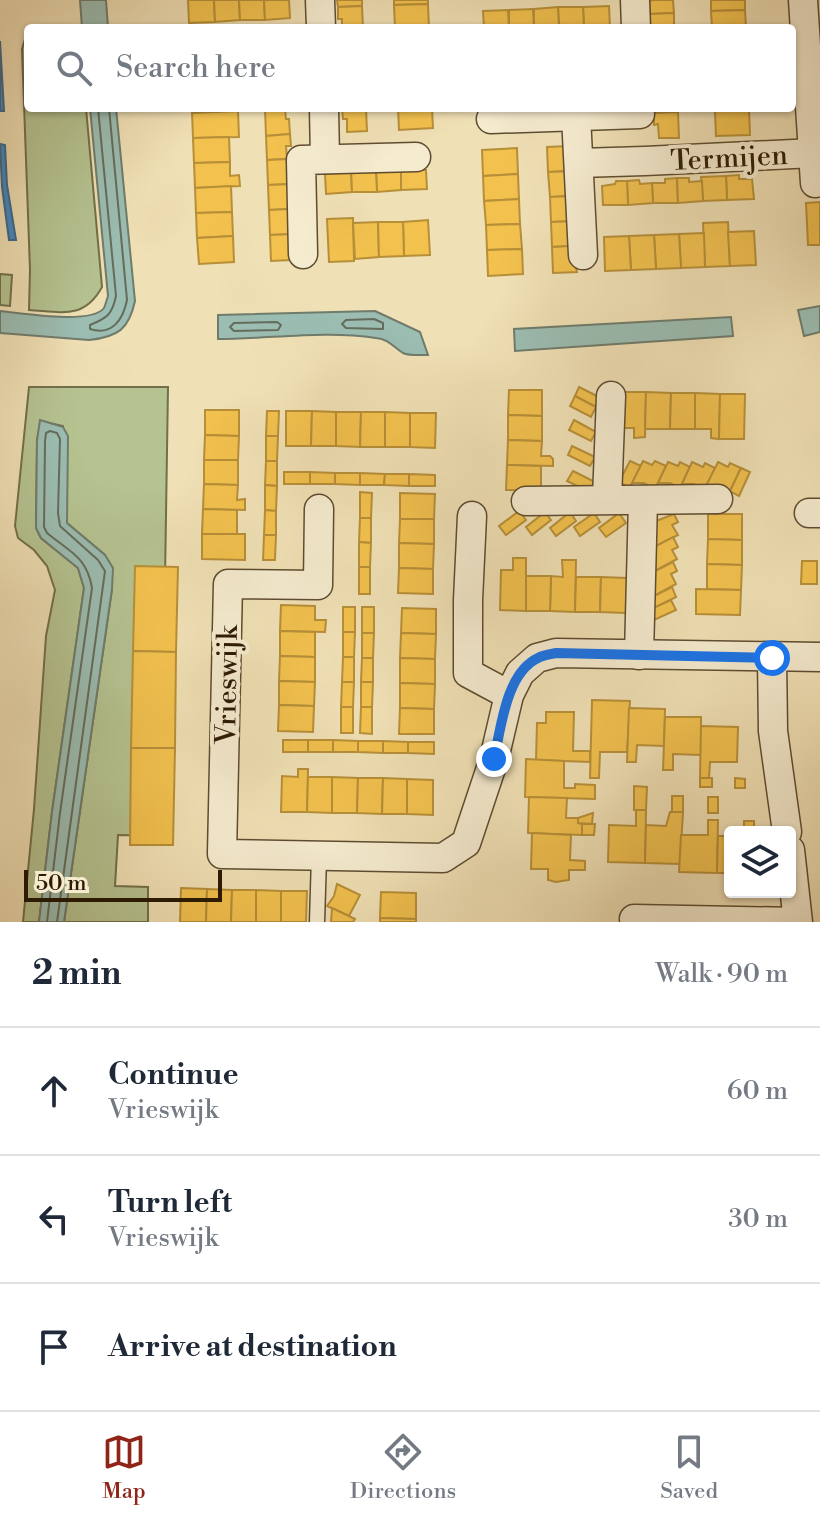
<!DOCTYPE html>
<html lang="en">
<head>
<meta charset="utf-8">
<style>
	:root { --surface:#fff; --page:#f6f6f7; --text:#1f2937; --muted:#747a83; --line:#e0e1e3; --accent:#8f2418 }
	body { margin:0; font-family:"Libre Bodoni",serif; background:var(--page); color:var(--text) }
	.controls { position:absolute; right:24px; bottom:24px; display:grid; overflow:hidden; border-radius:8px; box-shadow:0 2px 6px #0004 }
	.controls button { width:72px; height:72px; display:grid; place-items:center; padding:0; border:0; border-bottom:2px solid var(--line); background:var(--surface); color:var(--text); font:40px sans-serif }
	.scale { position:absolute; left:24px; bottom:20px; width:198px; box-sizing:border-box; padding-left:8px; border:4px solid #2e1b04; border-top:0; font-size:22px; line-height:28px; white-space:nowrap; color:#2e1b04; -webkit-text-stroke:6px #f5ebcf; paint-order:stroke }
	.stop { position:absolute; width:24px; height:24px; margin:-18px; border:6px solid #1a73e8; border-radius:50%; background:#fff }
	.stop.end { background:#1a73e8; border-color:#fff; box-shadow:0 2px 8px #0008 }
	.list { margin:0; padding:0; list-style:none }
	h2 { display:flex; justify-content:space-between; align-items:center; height:104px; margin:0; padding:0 32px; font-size:34px }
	h2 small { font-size:26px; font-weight:400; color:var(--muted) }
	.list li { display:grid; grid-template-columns:52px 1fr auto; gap:24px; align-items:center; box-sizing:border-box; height:128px; padding:0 32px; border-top:2px solid var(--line) }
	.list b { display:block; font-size:30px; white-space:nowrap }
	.list p { margin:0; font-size:26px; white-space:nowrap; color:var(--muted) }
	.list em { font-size:26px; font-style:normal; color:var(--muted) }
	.icon { flex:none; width:44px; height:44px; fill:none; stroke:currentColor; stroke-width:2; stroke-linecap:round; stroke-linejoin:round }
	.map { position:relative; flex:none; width:820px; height:922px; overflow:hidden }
	.search { position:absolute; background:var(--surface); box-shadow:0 2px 6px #0004; left:24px; right:24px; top:24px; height:88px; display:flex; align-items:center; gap:20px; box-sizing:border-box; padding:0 28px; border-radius:8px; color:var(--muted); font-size:30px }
	.sheet { height:488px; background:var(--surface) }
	nav { display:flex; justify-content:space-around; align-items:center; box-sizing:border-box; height:112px; border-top:2px solid var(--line); background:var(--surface); font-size:22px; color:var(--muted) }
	nav a { display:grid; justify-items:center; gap:4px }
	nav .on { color:var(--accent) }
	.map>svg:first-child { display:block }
</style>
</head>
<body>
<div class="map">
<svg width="820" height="922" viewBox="0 0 820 922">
	<rect width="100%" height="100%" fill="#f0e0b5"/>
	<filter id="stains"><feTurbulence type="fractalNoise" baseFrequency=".0025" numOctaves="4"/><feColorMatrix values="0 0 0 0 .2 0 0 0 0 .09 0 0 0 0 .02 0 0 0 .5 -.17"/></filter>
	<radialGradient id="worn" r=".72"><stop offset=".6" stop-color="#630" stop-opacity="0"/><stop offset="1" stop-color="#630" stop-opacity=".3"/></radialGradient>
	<!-- green -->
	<g fill="#b5c391" stroke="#726f4a" stroke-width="2">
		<path d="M 28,35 L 28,108 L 86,108 L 102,287 C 84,320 61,312 29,310 L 30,270 L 22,49 L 26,36 Z"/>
		<path d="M 0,274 L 12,275 L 10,306 L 0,305 Z"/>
		<path d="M 29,387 L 168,387 L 161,836 L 118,835 L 115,886 L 148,887 L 148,922 L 64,922 L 112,589 L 105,555 L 67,523 L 63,426 L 41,421 L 37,440 L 36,528 L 41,538 L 78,568 L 84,588 L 52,812 L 39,922 L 23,922 L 34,809 L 46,636 L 55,590 L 47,566 L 34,550 L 18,538 L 15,526 Z"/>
	</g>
	<!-- water -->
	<g fill="#9bbdb2" stroke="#6f7c6c" stroke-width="2">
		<path d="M 80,0 L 106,0 L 108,28 L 82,28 Z"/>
		<path d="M 90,108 L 116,108 L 135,301 C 129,329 118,337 89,340 L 0,333 L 0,311 C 21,313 91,325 104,308 C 105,306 107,299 108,296 Z"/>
		<path d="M 820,306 L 820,332 L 804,336 L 798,310 Z"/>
		<path d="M 375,311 L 420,332 L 428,355 C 420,355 409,356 403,353 C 393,347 389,339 376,338 C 324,330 271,339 218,339 L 218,315 Z"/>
		<path d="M 731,317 L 733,336 L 515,351 L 514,329 Z"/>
		<path d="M 40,420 L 63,427 L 68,436 L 67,523 L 105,555 L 113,568 L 112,589 L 64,922 L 39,922 L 52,812 L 84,588 L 78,568 L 41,538 L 36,528 L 37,440 Z"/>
	</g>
	<!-- homes -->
	<g fill="#f2c14e" stroke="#b78f38" stroke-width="2">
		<path d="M 188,0 L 214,0 L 215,22 L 189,23 Z"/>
		<path d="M 214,0 L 239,0 L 240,20 L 215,22 Z"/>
		<path d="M 239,0 L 264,0 L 265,20 L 240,20 Z"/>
		<path d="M 264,0 L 289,0 L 290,18 L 265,20 Z"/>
		<path d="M 337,0 L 362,0 L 362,6 L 338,7 Z"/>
		<path d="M 394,0 L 428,0 L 428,4 L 394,5 Z"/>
		<path d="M 653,0 L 673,0 L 674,13 L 650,14 L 649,1 Z"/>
		<path d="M 711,0 L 745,0 L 745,10 L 711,11 Z"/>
		<path d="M 428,4 L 429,28 L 395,28 L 394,5 Z"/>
		<path d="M 362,6 L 363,28 L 342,28 L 342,19 L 338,19 L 338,7 Z"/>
		<path d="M 609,6 L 610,28 L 584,28 L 583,7 Z"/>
		<path d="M 558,7 L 583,7 L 584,28 L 559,28 Z"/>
		<path d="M 558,7 L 559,28 L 534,28 L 534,9 Z"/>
		<path d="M 533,9 L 534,28 L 509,28 L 509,10 Z"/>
		<path d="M 508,10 L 509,28 L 484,28 L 483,11 Z"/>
		<path d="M 745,10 L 746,28 L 712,28 L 711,11 Z"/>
		<path d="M 674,13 L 674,28 L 654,28 L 654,25 L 650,25 L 650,14 Z"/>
		<path d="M 342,108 L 366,108 L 367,131 L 347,132 L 347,119 L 343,119 Z"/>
		<path d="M 398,108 L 432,108 L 433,128 L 399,130 Z"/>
		<path d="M 654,108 L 677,108 L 678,112 L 654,113 Z"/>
		<path d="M 715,108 L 749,108 L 749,109 L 715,111 Z"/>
		<path d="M 265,109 L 285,109 L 286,119 L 289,119 L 290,134 L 266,136 Z"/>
		<path d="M 749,109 L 750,135 L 716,136 L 715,111 Z"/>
		<path d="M 238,111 L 239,137 L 193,138 L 192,113 Z"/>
		<path d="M 678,112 L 679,138 L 659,138 L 658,124 L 654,125 L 654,113 Z"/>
		<path d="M 290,134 L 291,146 L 286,146 L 287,159 L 267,160 L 266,136 Z"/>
		<path d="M 229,137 L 230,162 L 194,163 L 193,138 Z"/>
		<path d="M 568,146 L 572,171 L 548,172 L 547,147 Z"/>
		<path d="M 517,148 L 518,174 L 483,176 L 482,150 Z"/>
		<path d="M 287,159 L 288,172 L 292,184 L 268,185 L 267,160 Z"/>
		<path d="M 230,162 L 230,176 L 239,175 L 240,186 L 195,188 L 194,163 Z"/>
		<path d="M 401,166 L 401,190 L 377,192 L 376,172 Z"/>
		<path d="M 401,166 L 413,170 L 426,170 L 427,189 L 401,190 Z"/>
		<path d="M 339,169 L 351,169 L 352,192 L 326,194 L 325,174 L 339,173 Z"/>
		<path d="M 351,169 L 376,172 L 377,192 L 352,192 Z"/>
		<path d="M 572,171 L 570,196 L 550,197 L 548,172 Z"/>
		<path d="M 518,174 L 519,199 L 484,201 L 483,176 Z"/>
		<path d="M 739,175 L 739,179 L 752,179 L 754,199 L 727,200 L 726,176 Z"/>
		<path d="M 726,176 L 727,200 L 703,201 L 701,177 Z"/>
		<path d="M 677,178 L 678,203 L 653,203 L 652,183 L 665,183 L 665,179 Z"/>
		<path d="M 677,178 L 689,178 L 689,182 L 702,181 L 703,201 L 678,203 Z"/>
		<path d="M 639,180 L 640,184 L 652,183 L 653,203 L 628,205 L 627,181 Z"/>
		<path d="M 616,181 L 627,181 L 628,205 L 603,205 L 602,186 L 615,184 Z"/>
		<path d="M 292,184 L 289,209 L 269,210 L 268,185 Z"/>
		<path d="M 231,186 L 232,212 L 196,213 L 195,188 Z"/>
		<path d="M 570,196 L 575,221 L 551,222 L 550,197 Z"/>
		<path d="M 519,199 L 520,224 L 486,225 L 484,201 Z"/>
		<path d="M 820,202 L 820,245 L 808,245 L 806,203 Z"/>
		<path d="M 289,209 L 294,234 L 270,235 L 269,210 Z"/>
		<path d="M 232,212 L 233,236 L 197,238 L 196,213 Z"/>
		<path d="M 353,218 L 354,261 L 329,262 L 327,219 Z"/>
		<path d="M 428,220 L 430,255 L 404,256 L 403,222 Z"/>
		<path d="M 575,221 L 572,246 L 552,247 L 551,222 Z"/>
		<path d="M 378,222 L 379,257 L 355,259 L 353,223 Z"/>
		<path d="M 378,222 L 403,222 L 404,256 L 379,257 Z"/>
		<path d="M 728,222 L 730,266 L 705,267 L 703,223 Z"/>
		<path d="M 520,224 L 522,249 L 487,250 L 486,225 Z"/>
		<path d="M 754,231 L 756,265 L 730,266 L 728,232 Z"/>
		<path d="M 704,233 L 705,267 L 681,268 L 679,234 Z"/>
		<path d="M 294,234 L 291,260 L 271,261 L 270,235 Z"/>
		<path d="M 679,234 L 681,268 L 656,269 L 654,235 Z"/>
		<path d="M 654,235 L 656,269 L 631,270 L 629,236 Z"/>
		<path d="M 233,236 L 234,262 L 199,264 L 197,238 Z"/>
		<path d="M 629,236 L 631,270 L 605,271 L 604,237 Z"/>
		<path d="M 572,246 L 577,272 L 553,273 L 552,247 Z"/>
		<path d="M 522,249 L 523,274 L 488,276 L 487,250 Z"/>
		<path d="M 579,387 L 601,398 L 596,407 L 575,396 Z"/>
		<path d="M 509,390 L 542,390 L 542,416 L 508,415 Z"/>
		<path d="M 621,392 L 646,392 L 645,437 L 634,438 L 634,428 L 620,428 Z"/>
		<path d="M 646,392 L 671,393 L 670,429 L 645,429 Z"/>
		<path d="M 671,393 L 695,393 L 695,429 L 670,429 Z"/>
		<path d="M 695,393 L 720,394 L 719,439 L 711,438 L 711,429 L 695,429 Z"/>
		<path d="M 720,394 L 745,394 L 744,439 L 719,439 Z"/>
		<path d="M 575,396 L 596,407 L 591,417 L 570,406 Z"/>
		<path d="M 205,410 L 239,410 L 239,436 L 205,435 Z"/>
		<path d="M 267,411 L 279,411 L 278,436 L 266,436 Z"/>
		<path d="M 286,411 L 312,411 L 311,446 L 286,446 Z"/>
		<path d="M 312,411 L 336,412 L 336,446 L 311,446 Z"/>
		<path d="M 336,412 L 361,412 L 360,447 L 336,446 Z"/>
		<path d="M 361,412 L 385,412 L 385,447 L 360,447 Z"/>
		<path d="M 385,412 L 410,413 L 410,447 L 385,447 Z"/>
		<path d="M 410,413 L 436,413 L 435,448 L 410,447 Z"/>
		<path d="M 508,415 L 542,416 L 542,441 L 508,440 Z"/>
		<path d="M 574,420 L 596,432 L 591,441 L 569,430 Z"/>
		<path d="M 205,435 L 239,436 L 238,460 L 204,460 Z"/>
		<path d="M 266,436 L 278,436 L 277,461 L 266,461 Z"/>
		<path d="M 508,440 L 542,441 L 541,456 L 550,456 L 553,459 L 553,466 L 507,465 Z"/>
		<path d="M 572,446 L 595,457 L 590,466 L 568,455 Z"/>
		<path d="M 204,460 L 238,460 L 238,485 L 204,484 Z"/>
		<path d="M 266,461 L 277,461 L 277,486 L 265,485 Z"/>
		<path d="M 630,461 L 641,466 L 630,488 L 619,482 Z"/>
		<path d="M 643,461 L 652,465 L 655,461 L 666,466 L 655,489 L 644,483 L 632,483 Z"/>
		<path d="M 668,462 L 678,466 L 680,462 L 690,467 L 680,488 L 670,483 L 658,483 Z"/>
		<path d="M 692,462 L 703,467 L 705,463 L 715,468 L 705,490 L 694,484 L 682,484 Z"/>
		<path d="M 718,462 L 728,467 L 730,463 L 741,468 L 730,491 L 719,486 L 706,486 Z"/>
		<path d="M 507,465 L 541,466 L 541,491 L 506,490 Z"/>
		<path d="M 741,468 L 750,472 L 739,496 L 730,491 Z"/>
		<path d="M 573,471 L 595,482 L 590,492 L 567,481 Z"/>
		<rect x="284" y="472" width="26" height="12"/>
		<path d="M 310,472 L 335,473 L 335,484 L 310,484 Z"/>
		<path d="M 335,473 L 360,473 L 360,485 L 335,484 Z"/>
		<path d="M 360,473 L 385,474 L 384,485 L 360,485 Z"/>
		<path d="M 385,474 L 409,474 L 409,486 L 384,485 Z"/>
		<path d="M 409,474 L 435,475 L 435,486 L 409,486 Z"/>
		<path d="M 204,484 L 238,485 L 237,500 L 245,499 L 245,510 L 203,509 Z"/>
		<path d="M 265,485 L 277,486 L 276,511 L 265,510 Z"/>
		<path d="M 360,492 L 372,493 L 371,518 L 360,518 Z"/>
		<path d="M 400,493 L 435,494 L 434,519 L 400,519 Z"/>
		<path d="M 203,509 L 237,510 L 237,535 L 202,534 Z"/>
		<path d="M 265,510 L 276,511 L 276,535 L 264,535 Z"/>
		<path d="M 519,511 L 526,520 L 506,535 L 499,526 Z"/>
		<path d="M 545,512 L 551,520 L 532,535 L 526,527 Z"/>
		<path d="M 570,512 L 576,521 L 556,536 L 550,528 Z"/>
		<path d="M 594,513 L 600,522 L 580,536 L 574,527 Z"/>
		<path d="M 619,513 L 626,523 L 606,537 L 599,528 Z"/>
		<path d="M 674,514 L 678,522 L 672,525 L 678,535 L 656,546 L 656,521 Z"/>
		<path d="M 708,514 L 742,514 L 742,540 L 708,539 Z"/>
		<path d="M 360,518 L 371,518 L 371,543 L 359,542 Z"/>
		<path d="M 400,519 L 434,519 L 434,544 L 399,543 Z"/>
		<path d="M 202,534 L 245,534 L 245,560 L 202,559 Z"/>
		<path d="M 264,535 L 276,535 L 275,560 L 263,560 Z"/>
		<path d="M 673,537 L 678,547 L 672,550 L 677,559 L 655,571 L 656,546 Z"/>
		<path d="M 708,539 L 742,540 L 742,565 L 707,564 Z"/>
		<path d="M 359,542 L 371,543 L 370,567 L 359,567 Z"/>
		<path d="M 399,543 L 434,544 L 433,569 L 399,568 Z"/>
		<path d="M 513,558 L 526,558 L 526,611 L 500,610 L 501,570 L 513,570 Z"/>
		<path d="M 562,560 L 576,560 L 575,612 L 550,611 L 551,576 L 563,577 Z"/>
		<path d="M 802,561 L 817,561 L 817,584 L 801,584 Z"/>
		<path d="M 673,562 L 677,571 L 671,574 L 676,584 L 654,596 L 655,571 Z"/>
		<path d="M 707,564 L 742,565 L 741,590 L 707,589 Z"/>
		<path d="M 135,566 L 178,567 L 176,652 L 133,651 Z"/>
		<rect x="359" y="567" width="11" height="27"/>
		<path d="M 399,568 L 433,569 L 433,594 L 398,593 Z"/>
		<path d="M 526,576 L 551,576 L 550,611 L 526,611 Z"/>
		<path d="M 576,577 L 601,577 L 600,612 L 575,612 Z"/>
		<path d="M 601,577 L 627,578 L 626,613 L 600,612 Z"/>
		<path d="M 672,587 L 676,597 L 654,608 L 654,596 Z"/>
		<path d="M 696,589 L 741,590 L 740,615 L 696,614 Z"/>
		<path d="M 671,600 L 676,610 L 654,620 L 649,610 Z"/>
		<path d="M 281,605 L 315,606 L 315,620 L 326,620 L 325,632 L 280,631 Z"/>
		<rect x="343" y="607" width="12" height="25"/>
		<rect x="362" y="607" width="12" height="26"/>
		<path d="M 402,608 L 436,609 L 436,634 L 401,633 Z"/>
		<path d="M 280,631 L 315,632 L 315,657 L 280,656 Z"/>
		<path d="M 343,632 L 355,632 L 354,657 L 343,657 Z"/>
		<path d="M 362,633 L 374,633 L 373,658 L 362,658 Z"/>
		<path d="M 401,633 L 436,634 L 435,659 L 400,658 Z"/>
		<path d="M 133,651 L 176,652 L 175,748 L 131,748 Z"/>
		<path d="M 280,656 L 315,657 L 315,682 L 279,681 Z"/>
		<path d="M 343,657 L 354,657 L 354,682 L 342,682 Z"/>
		<path d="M 362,658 L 373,658 L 373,682 L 361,682 Z"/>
		<path d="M 400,658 L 435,659 L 435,684 L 400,683 Z"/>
		<path d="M 279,681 L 315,682 L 314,706 L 279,705 Z"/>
		<path d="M 342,682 L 354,682 L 353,707 L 341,707 Z"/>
		<path d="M 361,682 L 373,682 L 372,707 L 361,707 Z"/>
		<path d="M 400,683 L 435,684 L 434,709 L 400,708 Z"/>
		<path d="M 592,700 L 630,701 L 627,752 L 600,752 L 599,778 L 590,778 Z"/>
		<path d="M 279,705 L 314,706 L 313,732 L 278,731 Z"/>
		<rect x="341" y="707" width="12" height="26"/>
		<path d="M 361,707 L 372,707 L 372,734 L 360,733 Z"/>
		<path d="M 400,708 L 434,709 L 434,734 L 399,734 Z"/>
		<path d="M 629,708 L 665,709 L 664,746 L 637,745 L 636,762 L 627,762 Z"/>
		<path d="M 546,712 L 574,712 L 573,751 L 590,751 L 590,762 L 536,760 L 537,723 L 546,723 Z"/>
		<path d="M 665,717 L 701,717 L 701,755 L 673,754 L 673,770 L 663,770 Z"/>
		<path d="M 701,726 L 738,727 L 737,762 L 710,762 L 709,778 L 700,778 Z"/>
		<rect x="283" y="740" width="25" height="12"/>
		<rect x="308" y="740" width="25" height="12"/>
		<path d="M 333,740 L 358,741 L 358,752 L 333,752 Z"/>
		<path d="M 358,741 L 383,741 L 383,753 L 358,752 Z"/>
		<path d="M 383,741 L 408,742 L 408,753 L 383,753 Z"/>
		<path d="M 408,742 L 434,742 L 434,754 L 408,753 Z"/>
		<path d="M 131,748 L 175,748 L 173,845 L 130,845 Z"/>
		<path d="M 526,759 L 564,761 L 564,788 L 575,788 L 575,784 L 595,785 L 595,799 L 525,797 Z"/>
		<path d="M 298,769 L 308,769 L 307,812 L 281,812 L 282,776 L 298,777 Z"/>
		<path d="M 308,777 L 332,777 L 332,813 L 307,812 Z"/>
		<path d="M 332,777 L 358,778 L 357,813 L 332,813 Z"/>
		<path d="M 358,778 L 383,778 L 382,814 L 357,813 Z"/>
		<path d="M 383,778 L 407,779 L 407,814 L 382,814 Z"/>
		<rect x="700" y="778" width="12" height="9"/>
		<path d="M 735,778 L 745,779 L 745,788 L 735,788 Z"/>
		<path d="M 407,779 L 433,780 L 433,815 L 407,814 Z"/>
		<path d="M 634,786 L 647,787 L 646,810 L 634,810 Z"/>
		<rect x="672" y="796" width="11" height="16"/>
		<path d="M 529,797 L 567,798 L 566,818 L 578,818 L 578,823 L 582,824 L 582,835 L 528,833 Z"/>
		<rect x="708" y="797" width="10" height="16"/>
		<path d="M 636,810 L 646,810 L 645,863 L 608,862 L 609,825 L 636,826 Z"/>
		<path d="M 670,812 L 683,812 L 680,864 L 645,863 L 646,825 L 666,826 Z"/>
		<path d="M 593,813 L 592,824 L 578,823 L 578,818 Z"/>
		<path d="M 708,820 L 718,820 L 717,873 L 679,872 L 681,835 L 708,835 Z"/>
		<rect x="744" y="821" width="10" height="11"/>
		<path d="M 582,824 L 595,824 L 594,835 L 582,835 Z"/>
		<path d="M 532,833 L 571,835 L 570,860 L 585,861 L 585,870 L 569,870 L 569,880 L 556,882 L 548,880 L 548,869 L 531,869 Z"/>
		<path d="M 718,836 L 730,836 L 730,873 L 717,873 Z"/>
		<path d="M 337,884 L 360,895 L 349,916 L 327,906 L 334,896 Z"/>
		<path d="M 181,888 L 207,889 L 206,922 L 180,922 Z"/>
		<path d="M 207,889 L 232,890 L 231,922 L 206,922 Z"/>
		<path d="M 232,890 L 256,890 L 256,922 L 231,922 Z"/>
		<path d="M 256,890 L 281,891 L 281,922 L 256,922 Z"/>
		<path d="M 281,891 L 307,891 L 306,922 L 281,922 Z"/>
		<path d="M 381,892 L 416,893 L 416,919 L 380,918 Z"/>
		<path d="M 332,908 L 355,919 L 353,922 L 331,922 Z"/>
		<path d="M 380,918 L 416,919 L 416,922 L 380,922 Z"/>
	</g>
	<!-- schools -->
	<g fill="#3f88c5" stroke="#3a678b" stroke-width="2">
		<path d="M 0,41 L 4,111 L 0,111 Z"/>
		<path d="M 0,144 L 5,145 L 7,185 L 16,240 L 9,240 L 2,187 Z"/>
	</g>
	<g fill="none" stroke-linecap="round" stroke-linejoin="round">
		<!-- shore -->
		<g stroke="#646c5b" stroke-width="2">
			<path d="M 98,108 L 116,296 C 112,315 107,318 90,325 L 90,329 C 112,336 123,320 127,300 L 109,108"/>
			<path d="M 374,319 L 383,323 L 383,329 L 346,328 L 342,324 L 346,320 Z"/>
			<path d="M 277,322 L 281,325 L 278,330 L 234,331 L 230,327 L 234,323 Z"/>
			<path d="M 47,922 L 60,813 L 92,588 C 87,557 70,552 47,533 L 44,527 L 45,441 L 46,433 L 50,431 L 57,433 L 60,439 L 58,513 L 60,526 L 98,560 L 105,571 L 57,922"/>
		</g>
		<!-- service casing -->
		<g stroke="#5e4c30" stroke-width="17">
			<path id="service" d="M 317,922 L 319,857"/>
		</g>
		<!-- minor casing -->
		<g stroke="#5e4c30" stroke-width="31">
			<g id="minor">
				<path d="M 320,0 L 321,28"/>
				<path d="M 635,0 L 636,28"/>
				<path d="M 803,0 L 815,183 L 820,182"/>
				<path d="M 324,108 L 325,159"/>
				<path d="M 576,116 L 583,255"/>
				<path d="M 491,119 L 640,114"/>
				<path d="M 579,163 L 645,161 L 814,153"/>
				<path d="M 303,254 L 301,160 L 416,157"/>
				<path d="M 607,499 L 611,396"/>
				<path d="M 526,501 L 718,499"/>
				<path d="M 319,509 L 318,585 L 228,584 L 222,854 L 443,858 L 466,843 L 494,759 L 509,695 L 520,673 L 537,658 L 556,653 L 820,657"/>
				<path d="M 809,513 L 820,513"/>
				<path d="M 472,516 L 468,600 L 468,673 L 509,695"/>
				<path d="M 639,655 L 643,500"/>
				<path d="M 772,658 L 773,731 L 787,832"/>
				<path d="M 634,919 L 798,922 L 790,850"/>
			</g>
		</g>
		<!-- service -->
		<use href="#service" stroke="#f5ebcf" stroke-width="14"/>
		<!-- minor -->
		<use href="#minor" stroke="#f5ebcf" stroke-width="28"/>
	</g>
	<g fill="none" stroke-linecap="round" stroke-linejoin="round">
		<!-- route -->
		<path stroke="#1a73e8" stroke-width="10" d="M 494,759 C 501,728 506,673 538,658 C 543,655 550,654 556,653 L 772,658"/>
	</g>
	<g text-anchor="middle" stroke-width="8" stroke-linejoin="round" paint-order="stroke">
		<!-- street labels -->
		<g font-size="28" fill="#2e1b04" stroke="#f5ebcf">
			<text transform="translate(729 157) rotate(-3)" y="10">Termijen</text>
			<text transform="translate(226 685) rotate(-89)" y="10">Vrieswijk</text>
		</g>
	</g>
	<rect width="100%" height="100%" filter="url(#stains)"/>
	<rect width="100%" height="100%" fill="url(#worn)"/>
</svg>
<div class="controls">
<button><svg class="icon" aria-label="layers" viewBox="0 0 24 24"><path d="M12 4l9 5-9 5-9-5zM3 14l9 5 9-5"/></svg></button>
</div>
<div class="scale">50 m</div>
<div class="stop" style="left:772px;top:658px"></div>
<div class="stop end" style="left:494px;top:759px"></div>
<div class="search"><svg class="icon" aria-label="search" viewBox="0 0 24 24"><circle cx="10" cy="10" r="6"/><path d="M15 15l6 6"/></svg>Search here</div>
</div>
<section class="sheet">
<h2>2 min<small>Walk · 90 m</small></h2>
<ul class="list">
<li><svg class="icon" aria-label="ahead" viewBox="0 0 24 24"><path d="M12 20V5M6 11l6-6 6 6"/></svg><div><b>Continue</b><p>Vrieswijk</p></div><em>60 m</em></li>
<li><svg class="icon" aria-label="left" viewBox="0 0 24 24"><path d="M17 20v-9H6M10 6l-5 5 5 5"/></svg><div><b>Turn left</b><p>Vrieswijk</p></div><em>30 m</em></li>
<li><svg class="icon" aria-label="arrive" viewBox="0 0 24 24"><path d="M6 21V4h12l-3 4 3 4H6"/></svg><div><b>Arrive at destination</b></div></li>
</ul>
</section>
<nav>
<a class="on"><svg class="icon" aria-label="map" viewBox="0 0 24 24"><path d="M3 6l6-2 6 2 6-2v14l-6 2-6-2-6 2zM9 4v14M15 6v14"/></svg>Map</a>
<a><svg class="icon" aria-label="directions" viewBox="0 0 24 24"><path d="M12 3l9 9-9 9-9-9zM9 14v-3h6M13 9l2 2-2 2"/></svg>Directions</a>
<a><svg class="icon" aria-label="saved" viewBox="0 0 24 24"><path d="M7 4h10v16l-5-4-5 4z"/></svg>Saved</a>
</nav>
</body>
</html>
